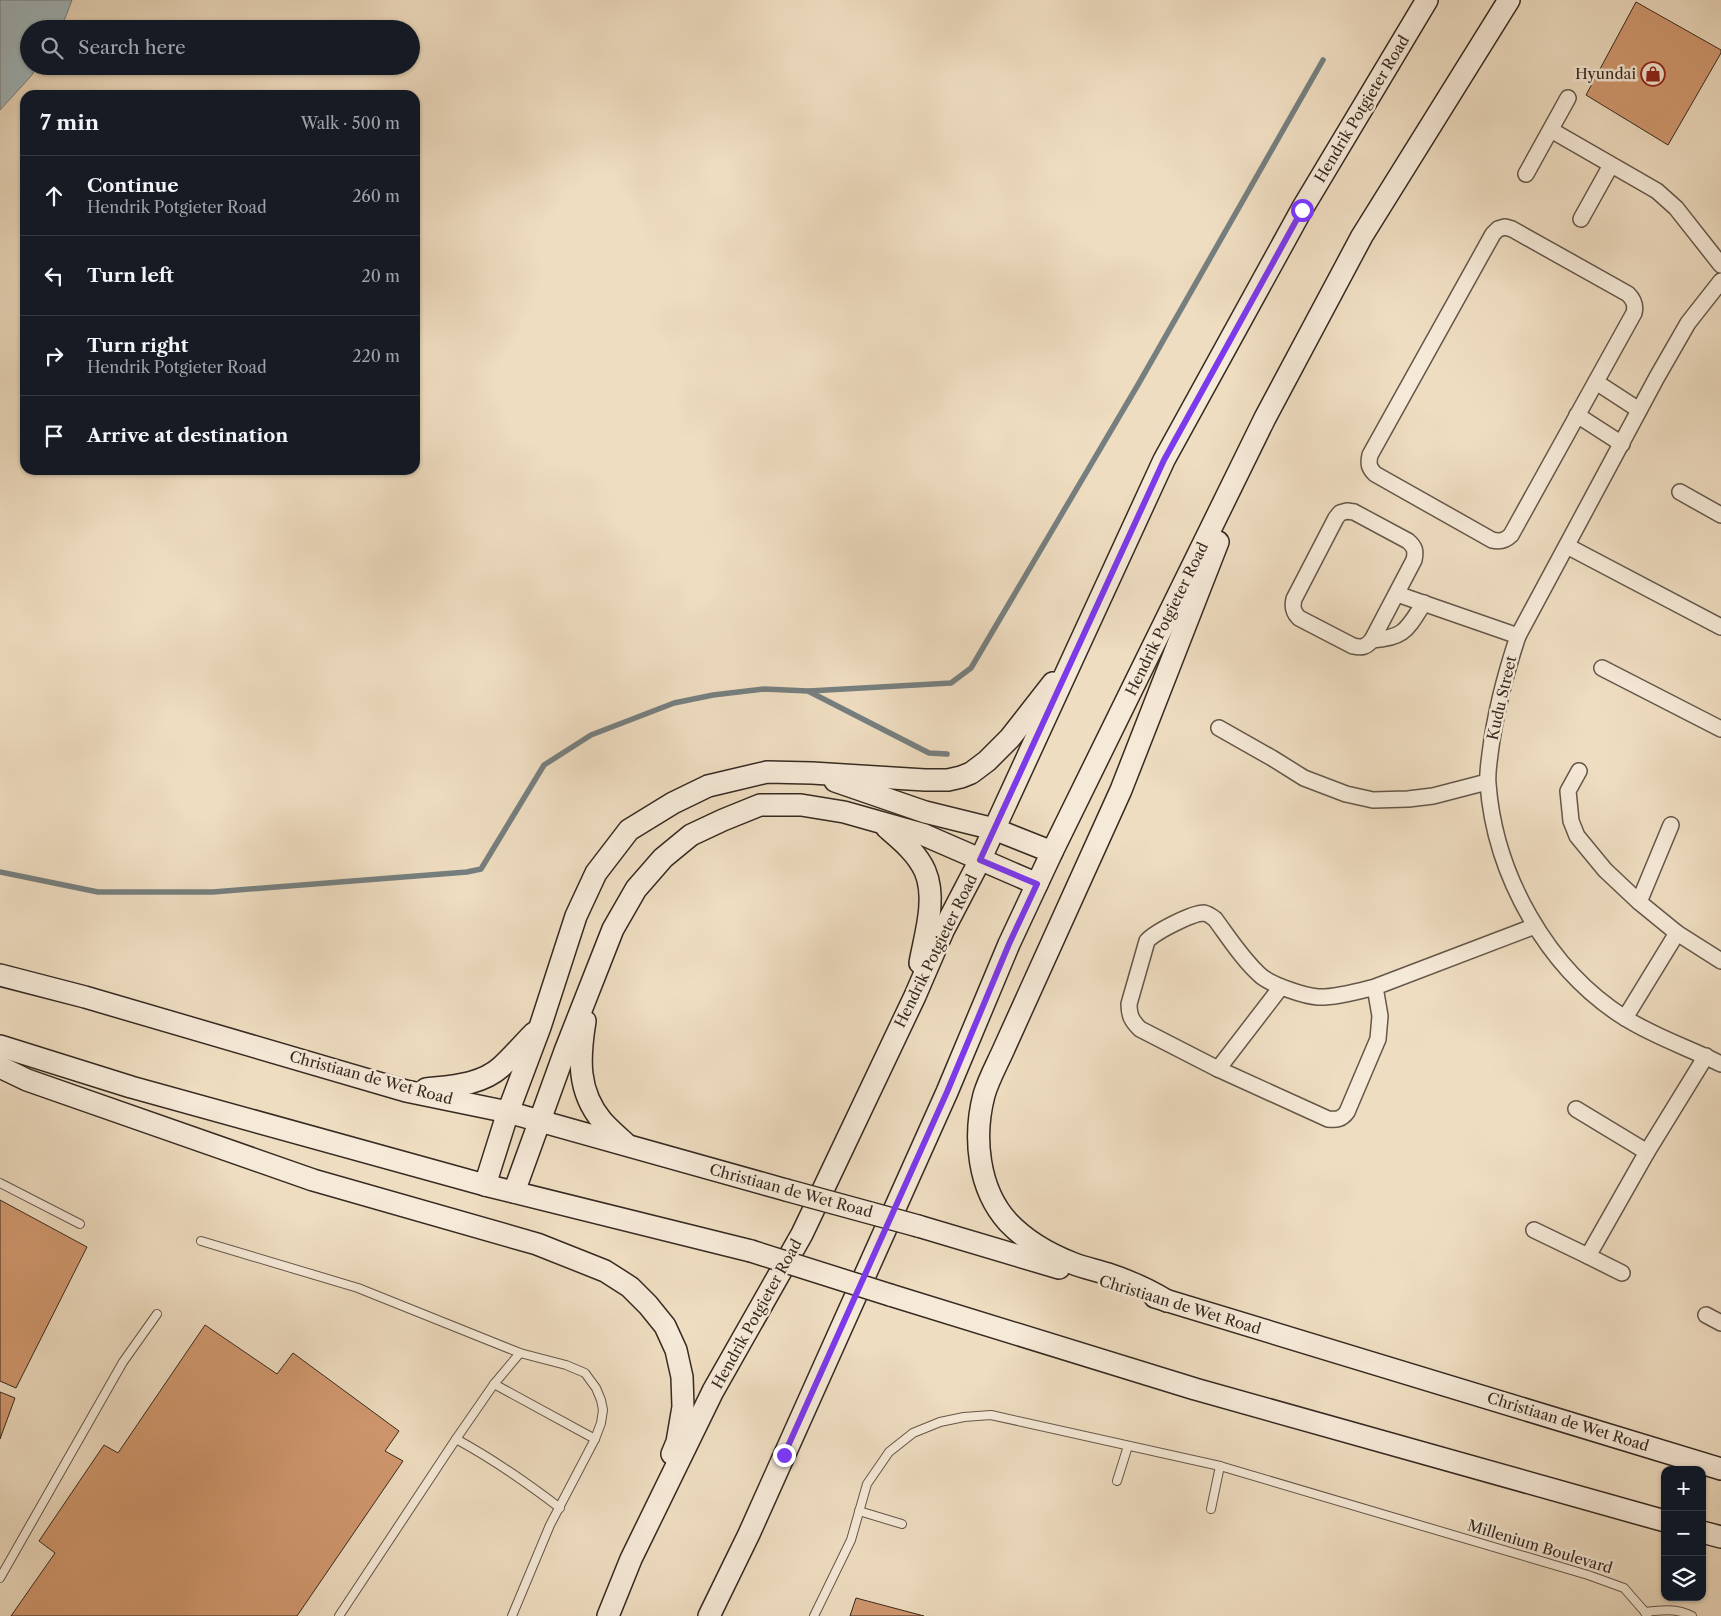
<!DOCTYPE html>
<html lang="en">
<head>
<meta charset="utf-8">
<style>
	:root { --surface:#171b24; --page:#20242c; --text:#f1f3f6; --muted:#9ea1a6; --line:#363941 }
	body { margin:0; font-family:"Libre Caslon Text",serif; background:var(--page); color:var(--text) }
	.controls { position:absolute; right:15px; bottom:15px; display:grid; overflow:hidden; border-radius:10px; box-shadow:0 1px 4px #0004 }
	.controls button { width:45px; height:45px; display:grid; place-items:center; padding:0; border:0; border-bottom:1px solid var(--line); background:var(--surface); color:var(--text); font:25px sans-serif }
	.stop { position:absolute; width:15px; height:15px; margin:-11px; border:4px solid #7c3aed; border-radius:50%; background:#fff }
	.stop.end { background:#7c3aed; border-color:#fff; box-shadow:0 1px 5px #0008 }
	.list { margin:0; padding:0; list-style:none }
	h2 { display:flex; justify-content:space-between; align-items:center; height:65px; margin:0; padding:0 20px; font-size:21px }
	h2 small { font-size:16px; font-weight:400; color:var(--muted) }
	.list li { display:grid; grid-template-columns:32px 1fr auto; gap:15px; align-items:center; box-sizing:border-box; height:80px; padding:0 20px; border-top:1px solid var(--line) }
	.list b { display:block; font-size:19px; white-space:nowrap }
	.list p { margin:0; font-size:16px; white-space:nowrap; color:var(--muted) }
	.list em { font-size:16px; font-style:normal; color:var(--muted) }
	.icon { flex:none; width:28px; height:28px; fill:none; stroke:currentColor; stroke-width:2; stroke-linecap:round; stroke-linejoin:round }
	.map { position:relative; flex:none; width:1721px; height:1616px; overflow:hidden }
	.search { position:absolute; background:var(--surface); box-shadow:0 1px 4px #0004; left:20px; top:20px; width:400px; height:55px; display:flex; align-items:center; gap:12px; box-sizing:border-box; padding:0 18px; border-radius:28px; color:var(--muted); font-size:19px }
	.panel { position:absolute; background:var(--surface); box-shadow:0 1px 4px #0004; left:20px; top:90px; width:400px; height:385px; border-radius:15px }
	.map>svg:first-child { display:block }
</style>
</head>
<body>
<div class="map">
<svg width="1721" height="1616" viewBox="0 0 1721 1616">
	<rect width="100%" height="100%" fill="#efddc1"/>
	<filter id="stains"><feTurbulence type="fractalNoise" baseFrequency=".004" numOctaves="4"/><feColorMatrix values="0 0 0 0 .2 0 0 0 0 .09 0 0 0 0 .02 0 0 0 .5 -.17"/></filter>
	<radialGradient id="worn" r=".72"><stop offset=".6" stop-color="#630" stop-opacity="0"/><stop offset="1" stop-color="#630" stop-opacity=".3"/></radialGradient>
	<!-- water -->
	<path fill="#a0b8be" stroke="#767f7f" d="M 0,0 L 72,0 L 61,29 L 29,29 L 29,66 L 37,66 L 32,75 L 0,110 Z"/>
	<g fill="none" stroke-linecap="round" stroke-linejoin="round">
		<!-- stream -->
		<g stroke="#767f7f" stroke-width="5.5">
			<path d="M 809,691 L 951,683 L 971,668 L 1139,383 L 1323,60"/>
			<path d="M 0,872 L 98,892 L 213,892 L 467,872 L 481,869 L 544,765 L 591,735 L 674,703 L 713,695 L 764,689 L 808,691 L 929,753 L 947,754"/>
		</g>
	</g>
	<!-- building -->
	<g fill="#d29970" stroke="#362a21">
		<path d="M 1636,2 L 1721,50 L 1721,53 L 1668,145 L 1586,95 Z"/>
		<path d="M 0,1200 L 87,1247 L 16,1388 L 0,1381 Z"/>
		<path d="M 205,1325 L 277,1374 L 293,1353 L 399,1431 L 385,1451 L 403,1461 L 297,1616 L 11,1616 L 55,1553 L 39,1541 L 104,1445 L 118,1453 Z"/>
		<path d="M 0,1392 L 15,1398 L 0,1439 Z"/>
		<path d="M 856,1598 L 924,1616 L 850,1616 Z"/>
	</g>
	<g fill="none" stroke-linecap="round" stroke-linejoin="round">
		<!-- service casing -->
		<g stroke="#645749" stroke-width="10">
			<g id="service">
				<path d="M 0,1183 L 80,1224"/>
				<path d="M 201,1241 L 358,1288 L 520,1353 L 566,1365 L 585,1373 L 596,1388 L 601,1400 L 603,1410 L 601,1423 L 595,1439 L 550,1525 L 512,1616"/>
				<path d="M 494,1384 L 595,1439"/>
				<path d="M 456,1439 C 493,1459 526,1482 560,1508"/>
				<path d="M 1117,1481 L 1128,1446"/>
				<path d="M 1211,1509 L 1220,1466"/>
				<path d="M 859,1511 L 902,1524"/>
				<path d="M 0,1578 L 123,1362 L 157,1314"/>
				<path d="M 1645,1612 C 1661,1610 1677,1608 1692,1616"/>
				<path d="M 339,1616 L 456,1439 L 494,1384 L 520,1353"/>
				<path d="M 814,1616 L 851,1540 L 867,1484 L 889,1452 L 913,1433 L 940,1422 L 964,1417 L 991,1415 L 1220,1466 L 1588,1575 L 1624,1588 L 1645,1612 L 1647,1616"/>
			</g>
		</g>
		<!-- minor casing -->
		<g stroke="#645749" stroke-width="18">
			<g id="minor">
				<path d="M 1551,130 L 1657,191 L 1676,208 L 1721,265"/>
				<path d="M 1526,174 L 1568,98"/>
				<path d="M 1581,219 L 1611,165"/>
				<path d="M 1505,227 L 1512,229 L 1628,294 C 1634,300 1636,305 1634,313 L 1511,535 C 1505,541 1500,542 1492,540 L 1375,474 C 1369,468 1368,464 1370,455 L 1493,234 L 1498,229 Z"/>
				<path d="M 1721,281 L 1688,323 L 1657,377 L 1518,636 C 1505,675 1495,713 1490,754 C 1489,763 1487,774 1488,784 C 1495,875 1547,969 1625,1018 C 1655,1037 1689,1048 1721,1064"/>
				<path d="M 1596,382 L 1639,410"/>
				<path d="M 1577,415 L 1622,444"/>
				<path d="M 1680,492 L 1721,515"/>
				<path d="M 1347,511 L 1354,512 L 1408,541 C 1415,547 1416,551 1414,560 L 1372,640 C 1366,647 1362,648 1353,646 L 1299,618 C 1293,612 1292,607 1294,599 L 1336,518 L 1340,513 Z"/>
				<path d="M 1567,546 L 1721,627"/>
				<path d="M 1397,594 L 1518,636"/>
				<path d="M 1372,640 C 1405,638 1407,629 1424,603"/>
				<path d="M 1602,668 L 1721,729"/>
				<path d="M 1219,728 L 1272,758 L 1304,778 L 1346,794 L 1373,800 L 1408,799 L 1433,796 L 1487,782"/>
				<path d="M 1579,771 L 1568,791 L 1571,821 L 1577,836 L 1605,870 L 1639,902 L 1677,933 L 1625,1018"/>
				<path d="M 1639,902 L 1671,825"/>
				<path d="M 1677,933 L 1721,961"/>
				<path d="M 1375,987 L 1380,1016 L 1378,1039 L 1347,1112 C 1342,1119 1337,1120 1328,1119 L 1218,1069 L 1140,1029 C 1132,1021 1129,1016 1129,1004 L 1147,941 C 1155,932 1192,913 1204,913 C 1209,914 1211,916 1215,919 C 1229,938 1243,960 1261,976 C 1272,985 1304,996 1318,997 C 1335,998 1359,991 1375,987 L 1535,926"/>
				<path d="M 1218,1069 L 1281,987"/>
				<path d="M 1576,1109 L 1647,1152"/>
				<path d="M 1534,1230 L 1588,1256"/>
				<path d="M 1622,1273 L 1588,1256 L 1647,1152 L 1706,1056"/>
				<path d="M 1706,1315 L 1721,1323"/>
			</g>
		</g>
		<!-- secondary casing -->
		<g stroke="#362a21" stroke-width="24">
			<g id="secondary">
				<path d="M 835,781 L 925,812 L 994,829 L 1052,852"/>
				<path d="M 887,828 C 901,840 917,853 925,871 C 937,899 925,935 920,963"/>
				<path d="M 0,975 L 85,997 L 406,1091 L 508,1112 L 786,1190"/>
				<path d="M 585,1021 C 579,1058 577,1091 602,1121 C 609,1129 617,1136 625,1143"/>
				<path d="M 0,1046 L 131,1087 L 485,1185 L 751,1251"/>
				<path d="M 0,1067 L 27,1080 L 313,1180 L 537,1244 L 605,1271 L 630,1287 L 648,1305 L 665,1326 L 676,1350 L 682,1377 L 683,1407 L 677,1442 L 672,1454"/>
				<path d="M 426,1089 C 452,1086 481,1085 501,1067 C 513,1056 523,1044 534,1033"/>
				<path d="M 485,1185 L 508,1112 L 540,1027 L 576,916 L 596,873 L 629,830 L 673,803 L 708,786 L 767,772 L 812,773 L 925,780 L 948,780 L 961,777 L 971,773 L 987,761 L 1010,738 L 1053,683"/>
				<path d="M 514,1192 L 565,1051 L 613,929 L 636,889 L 663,858 L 691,835 L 723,820 L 760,805 L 801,805 L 844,812 L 922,834 L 1037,884"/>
				<path d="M 918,1226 L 1059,1268"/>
				<path d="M 890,1295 L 1195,1389 L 1665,1521"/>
				<path d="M 1155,1297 L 1721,1469"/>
				<path d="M 1167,1301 C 1148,1289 1129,1281 1108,1274 C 1096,1270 1084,1268 1072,1263 C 1049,1254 1025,1240 1008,1222 C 978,1189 973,1137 984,1095 C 988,1081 996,1066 1002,1053 L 1121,790 L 1218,542"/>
				<path d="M 1702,1532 L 1721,1537"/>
				<path d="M 608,1616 L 631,1559 L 713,1391 L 802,1234 L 915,996 L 943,931 L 980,860 L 1164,460 L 1302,209 L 1427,0"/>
				<path d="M 709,1616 L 749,1534 L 947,1092 L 1009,944 L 1052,852 L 1265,418 L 1362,236 L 1509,0"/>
			</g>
		</g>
		<!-- service -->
		<use href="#service" stroke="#f5e9d7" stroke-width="8"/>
		<!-- minor -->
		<use href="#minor" stroke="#f5e9d7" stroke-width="15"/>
		<!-- secondary -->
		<use href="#secondary" stroke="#f5e9d7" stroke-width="21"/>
		<!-- secondary-bridge casing -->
		<g stroke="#362a21" stroke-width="24" stroke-linecap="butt">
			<g id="secondary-bridge">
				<path d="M 786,1190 L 918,1226"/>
				<path d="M 751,1251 L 890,1295"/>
			</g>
		</g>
		<!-- secondary-bridge -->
		<use href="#secondary-bridge" stroke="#f5e9d7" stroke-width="21"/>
	</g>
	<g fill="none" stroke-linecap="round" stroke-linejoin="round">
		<!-- route -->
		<path stroke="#7c3aed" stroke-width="6" d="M 784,1455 L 947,1092 L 1009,944 L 1037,884 L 980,860 L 1164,460 L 1302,210"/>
	</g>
	<!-- icons -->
	<defs>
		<g id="shop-ring" transform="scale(1.25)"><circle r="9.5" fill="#f5e9d7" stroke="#8f2418" stroke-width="1.5"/><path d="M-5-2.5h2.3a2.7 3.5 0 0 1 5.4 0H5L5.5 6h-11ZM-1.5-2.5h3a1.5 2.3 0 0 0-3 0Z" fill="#8f2418"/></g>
	</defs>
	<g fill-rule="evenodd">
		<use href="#shop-ring" x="1653" y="74"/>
	</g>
	<g text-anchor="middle" stroke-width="5" stroke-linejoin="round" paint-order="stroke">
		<!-- poi labels -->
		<g font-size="15" fill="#362a21" stroke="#f5e9d7" text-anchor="end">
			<text x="1636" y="79">Hyundai</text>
		</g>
		<!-- street labels -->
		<g font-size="15" fill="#362a21" stroke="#f5e9d7">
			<text transform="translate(1362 109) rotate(-59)" y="5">Hendrik Potgieter Road</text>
			<text transform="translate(1167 619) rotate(-64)" y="5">Hendrik Potgieter Road</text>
			<text transform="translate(1502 698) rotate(-77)" y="5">Kudu Street</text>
			<text transform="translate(936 951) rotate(-64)" y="5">Hendrik Potgieter Road</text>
			<text transform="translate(371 1078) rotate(15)" y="5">Christiaan de Wet Road</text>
			<text transform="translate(791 1191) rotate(15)" y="5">Christiaan de Wet Road</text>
			<text transform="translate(1180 1305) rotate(17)" y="5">Christiaan de Wet Road</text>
			<text transform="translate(757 1314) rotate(-61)" y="5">Hendrik Potgieter Road</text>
			<text transform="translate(1568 1422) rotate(17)" y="5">Christiaan de Wet Road</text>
			<text transform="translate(1540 1547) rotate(17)" y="5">Millenium Boulevard</text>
		</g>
	</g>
	<rect width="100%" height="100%" filter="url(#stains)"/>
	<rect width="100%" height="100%" fill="url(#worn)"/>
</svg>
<div class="controls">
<button>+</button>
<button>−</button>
<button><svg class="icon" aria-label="layers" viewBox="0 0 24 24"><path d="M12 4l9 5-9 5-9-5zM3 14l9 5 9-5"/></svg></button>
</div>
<div class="stop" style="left:1302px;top:210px"></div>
<div class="stop end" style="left:784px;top:1455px"></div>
<div class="search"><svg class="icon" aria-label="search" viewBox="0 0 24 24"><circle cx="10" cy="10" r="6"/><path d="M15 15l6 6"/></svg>Search here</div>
<section class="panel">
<h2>7 min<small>Walk · 500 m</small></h2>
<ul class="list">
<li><svg class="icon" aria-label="ahead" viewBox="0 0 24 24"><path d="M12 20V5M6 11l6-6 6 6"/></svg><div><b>Continue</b><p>Hendrik Potgieter Road</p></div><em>260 m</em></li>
<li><svg class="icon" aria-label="left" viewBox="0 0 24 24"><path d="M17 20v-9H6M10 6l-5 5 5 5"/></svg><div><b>Turn left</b></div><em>20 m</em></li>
<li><svg class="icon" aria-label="right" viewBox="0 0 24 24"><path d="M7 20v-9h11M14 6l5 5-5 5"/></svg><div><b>Turn right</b><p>Hendrik Potgieter Road</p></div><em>220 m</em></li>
<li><svg class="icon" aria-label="arrive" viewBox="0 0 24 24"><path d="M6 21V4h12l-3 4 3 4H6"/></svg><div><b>Arrive at destination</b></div></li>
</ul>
</section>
</div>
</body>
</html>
